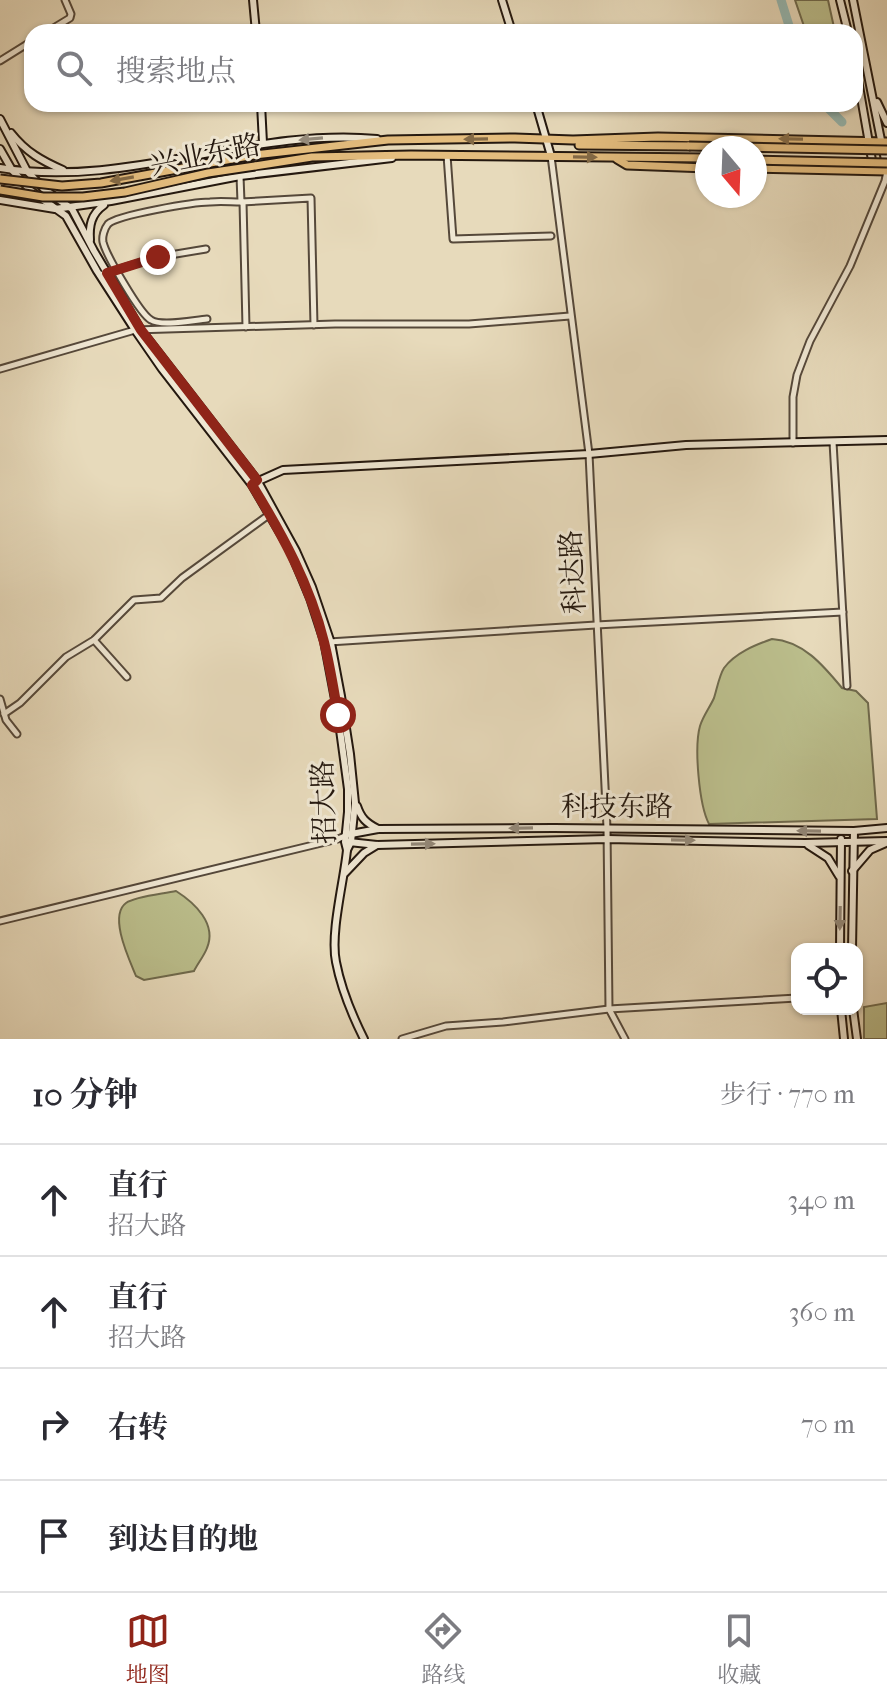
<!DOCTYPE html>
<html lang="zh">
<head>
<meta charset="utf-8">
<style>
	:root { --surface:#fff; --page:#f2f2f3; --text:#2b2b33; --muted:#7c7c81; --line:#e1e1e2; --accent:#8f2418 }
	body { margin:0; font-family:"IM FELL French Canon","Noto Serif SC",serif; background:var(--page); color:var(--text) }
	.controls { position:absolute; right:24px; bottom:24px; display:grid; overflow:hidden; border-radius:16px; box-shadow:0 2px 6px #0004 }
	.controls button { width:72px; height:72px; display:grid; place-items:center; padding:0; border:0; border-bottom:2px solid var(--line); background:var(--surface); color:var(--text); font:40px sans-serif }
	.compass { position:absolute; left:695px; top:136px; width:72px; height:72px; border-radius:50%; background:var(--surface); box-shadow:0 2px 6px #0004; rotate:161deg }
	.stop { position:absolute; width:24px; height:24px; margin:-18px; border:6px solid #8f2418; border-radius:50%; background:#fff }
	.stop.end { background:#8f2418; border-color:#fff; box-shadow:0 2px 8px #0008 }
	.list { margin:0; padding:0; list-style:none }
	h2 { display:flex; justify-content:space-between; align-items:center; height:104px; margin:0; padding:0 32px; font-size:34px }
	h2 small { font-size:26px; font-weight:400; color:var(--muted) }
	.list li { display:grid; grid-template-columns:52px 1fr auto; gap:24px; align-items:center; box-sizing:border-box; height:112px; padding:0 32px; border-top:2px solid var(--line) }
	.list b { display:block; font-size:30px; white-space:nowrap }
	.list p { margin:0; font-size:26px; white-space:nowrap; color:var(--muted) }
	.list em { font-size:26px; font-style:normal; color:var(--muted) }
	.icon { flex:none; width:44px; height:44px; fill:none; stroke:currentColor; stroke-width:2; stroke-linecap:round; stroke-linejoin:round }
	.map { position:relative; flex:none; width:887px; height:1039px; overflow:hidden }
	.search { position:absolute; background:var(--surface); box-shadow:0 2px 6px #0004; left:24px; right:24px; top:24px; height:88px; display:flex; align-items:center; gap:20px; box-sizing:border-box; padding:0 28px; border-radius:24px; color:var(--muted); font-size:30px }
	.sheet { height:552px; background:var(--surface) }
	nav { display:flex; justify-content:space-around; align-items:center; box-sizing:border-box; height:112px; border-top:2px solid var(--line); background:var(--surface); font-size:22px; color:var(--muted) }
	nav a { display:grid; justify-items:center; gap:4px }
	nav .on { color:var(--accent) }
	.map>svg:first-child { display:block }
</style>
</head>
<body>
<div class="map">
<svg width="887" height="1039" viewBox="0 0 887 1039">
	<rect width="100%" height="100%" fill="#e7dabb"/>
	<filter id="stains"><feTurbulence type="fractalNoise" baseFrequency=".0025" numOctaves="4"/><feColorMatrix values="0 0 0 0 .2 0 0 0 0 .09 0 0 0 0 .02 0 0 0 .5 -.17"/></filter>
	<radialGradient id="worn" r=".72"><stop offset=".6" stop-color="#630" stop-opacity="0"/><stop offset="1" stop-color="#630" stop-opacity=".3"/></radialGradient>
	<!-- green -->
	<g fill="#bbbe8c" stroke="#706b4e" stroke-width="2">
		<path d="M 795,0 L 828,0 L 835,32 L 806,32 Z"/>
		<path d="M 772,639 C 803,641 823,665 842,688 L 856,691 L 868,703 L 877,819 L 709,824 C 699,805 694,747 700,726 C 703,716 710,707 714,698 C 717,689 719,676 724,668 C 735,653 755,645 772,639 Z"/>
		<path d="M 176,891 C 195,903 217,924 207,948 C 204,956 198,963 194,971 L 144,980 L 136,976 C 130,961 108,916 126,903 C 136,896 163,894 176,891 Z"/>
		<path d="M 887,1003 L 887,1039 L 864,1039 L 864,1007 Z"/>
	</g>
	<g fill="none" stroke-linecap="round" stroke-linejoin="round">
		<!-- river -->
		<g stroke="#97bab4" stroke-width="9">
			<path d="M 781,0 L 791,32"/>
			<path d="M 824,104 L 842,122"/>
		</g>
		<!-- street casing -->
		<g stroke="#55483a" stroke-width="9">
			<g id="street">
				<path d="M 47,32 L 70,18 L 71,14 L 65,0"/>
				<path d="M 0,61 L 32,41"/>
				<path d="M 447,155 L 453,239 L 551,236"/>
				<path d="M 551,156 L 589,454 L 607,828 L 609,1009 L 625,1039"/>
				<path d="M 240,176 L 241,202 L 311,198 L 314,325"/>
				<path d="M 243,202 L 246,327"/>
				<path d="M 100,275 L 158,257 L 206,249"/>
				<path d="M 207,319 C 194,320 162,327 151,320 C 140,314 106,255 103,242 C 102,237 104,229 108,224 C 117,215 194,202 210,202 C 220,201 231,202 241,202"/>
				<path d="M 0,369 L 135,330 L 335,324 L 469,324 L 570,316"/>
				<path d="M 833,442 L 847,686"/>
				<path d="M 793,443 L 793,397 L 797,375 L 810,341 L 850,266 L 885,181 L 887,171"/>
				<path d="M 94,640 L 127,677"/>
				<path d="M 329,642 L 596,625 L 843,612"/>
				<path d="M 0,699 L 6,720 L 17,734"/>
				<path d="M 4,714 L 20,703 L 66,657 L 94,640 L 134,600 L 161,598 L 182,578 L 270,514"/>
				<path d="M 0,921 L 338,839 L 347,835"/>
				<path d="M 402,1039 L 446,1026 L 503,1022 L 609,1009 L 797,998"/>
			</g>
		</g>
		<!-- secondary casing -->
		<g stroke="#24180f" stroke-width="10">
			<g id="secondary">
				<path d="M 253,0 L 256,32"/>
				<path d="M 502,0 L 512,32"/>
				<path d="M 840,0 L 848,32"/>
				<path d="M 853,0 L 886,165"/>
				<path d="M 855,63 L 873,166"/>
				<path d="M 877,102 L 887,123"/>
				<path d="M 261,104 L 263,143"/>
				<path d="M 536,104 L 551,156"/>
				<path d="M 0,119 L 27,171 L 44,189 L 72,209 L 94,251 L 141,330 L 257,480 L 296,551 L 312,587 L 331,643 L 341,696 L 350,754 L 355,803 L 351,842 L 347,850"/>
				<path d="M 11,133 C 26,152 42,161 63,170"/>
				<path d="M 0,149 L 12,170 L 31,191 L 66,216 L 97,271 L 135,330 L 162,369 L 252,485 L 290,550 L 310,598 L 324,641 L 338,715 L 348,789 L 348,812 L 345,842 L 347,850 C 344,881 330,933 336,962 C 341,988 352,1015 364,1039"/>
				<path d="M 0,168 C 127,189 251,127 377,139"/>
				<path d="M 0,200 L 55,209 L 111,201 L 240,176 L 392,158"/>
				<path d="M 90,240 C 89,226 91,214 104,205"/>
				<path d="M 254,483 L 283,470 L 589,454 L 686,445 L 887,440"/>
				<path d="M 357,806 C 361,818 366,823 378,829"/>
				<path d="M 351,834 L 378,829 L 554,828 L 854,831 L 887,828"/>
				<path d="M 349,842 L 377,845 L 607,839 L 805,843 L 887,841"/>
				<path d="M 808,845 L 828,858 L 839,876"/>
				<path d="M 852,871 L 870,850 L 886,843"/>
				<path d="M 345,873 L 364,853 L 377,845"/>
				<path d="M 840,949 L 841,839"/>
				<path d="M 852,949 L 854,831"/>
				<path d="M 841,1009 L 844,1039"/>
				<path d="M 853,1009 L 857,1039"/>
			</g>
		</g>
		<!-- primary casing -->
		<g stroke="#24180f" stroke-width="11">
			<g id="primary">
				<path d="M 579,145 L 689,146"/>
				<path d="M 254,155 L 388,140 L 515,138 L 573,140 L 658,137 L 887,142"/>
				<path d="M 617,159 L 627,165 L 707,168"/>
				<path d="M 255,166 L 312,157 L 411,155 L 707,158"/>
				<path d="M 755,168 L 887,171"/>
			</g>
		</g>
		<!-- street -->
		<use href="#street" stroke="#efe7d3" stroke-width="5"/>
		<!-- secondary -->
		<use href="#secondary" stroke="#efe7d3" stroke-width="6"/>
		<!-- primary -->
		<use href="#primary" stroke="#e4bd7e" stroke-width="7"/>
		<!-- primary-bridge casing -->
		<g stroke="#24180f" stroke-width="11" stroke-linecap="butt">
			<g id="primary-bridge">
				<path d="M 689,146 L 887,150"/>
				<path d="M 755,160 L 887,163"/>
				<path d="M 0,179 L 62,186 L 101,183 L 254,155"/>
				<path d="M 0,190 L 43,197 L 83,197 L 125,192 L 208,173 L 255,166"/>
			</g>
		</g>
		<!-- primary-bridge -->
		<use href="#primary-bridge" stroke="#e4bd7e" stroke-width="7"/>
	</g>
	<!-- one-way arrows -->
	<defs><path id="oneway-solid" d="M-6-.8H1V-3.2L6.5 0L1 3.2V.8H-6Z" transform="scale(2)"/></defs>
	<g fill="#948a7b">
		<use href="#oneway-solid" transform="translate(311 139) rotate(175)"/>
		<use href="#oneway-solid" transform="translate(521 828) rotate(179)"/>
		<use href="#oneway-solid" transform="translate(809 831) rotate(-179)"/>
		<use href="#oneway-solid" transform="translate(683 840) rotate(1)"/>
		<use href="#oneway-solid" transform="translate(423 844) rotate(-1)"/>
		<use href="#oneway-solid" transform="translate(840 918) rotate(91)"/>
	</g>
	<g fill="#846a46">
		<use href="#oneway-solid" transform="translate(476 139) rotate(179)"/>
		<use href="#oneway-solid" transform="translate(791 139) rotate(-179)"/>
		<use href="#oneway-solid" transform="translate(585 157) rotate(1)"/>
		<use href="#oneway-solid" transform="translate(122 179) rotate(170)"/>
	</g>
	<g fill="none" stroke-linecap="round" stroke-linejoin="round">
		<!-- route -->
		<path stroke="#8f2418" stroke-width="10" d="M 158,257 L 107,273 L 141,330 L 257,480 L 252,485 C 282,534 310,585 324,642 C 330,666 334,691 338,715"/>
	</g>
	<g text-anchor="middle" stroke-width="6" stroke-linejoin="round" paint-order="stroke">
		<!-- street labels -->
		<g font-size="28" fill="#24180f" stroke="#efe7d3">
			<text transform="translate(205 154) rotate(-11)" y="10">兴业东路</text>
			<text transform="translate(572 572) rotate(-93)" y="10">科达路</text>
			<text transform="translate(323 802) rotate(-92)" y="10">招大路</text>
			<text x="617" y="816">科技东路</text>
		</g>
	</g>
	<rect width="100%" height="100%" filter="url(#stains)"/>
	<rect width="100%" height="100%" fill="url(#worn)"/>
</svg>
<div class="controls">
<button><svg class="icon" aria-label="locate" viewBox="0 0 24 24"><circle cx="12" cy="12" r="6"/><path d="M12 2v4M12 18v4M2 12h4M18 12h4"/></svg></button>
</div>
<svg class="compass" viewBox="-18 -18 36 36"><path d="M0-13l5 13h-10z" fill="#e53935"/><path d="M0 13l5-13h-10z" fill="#7c7c81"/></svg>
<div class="stop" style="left:338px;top:715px"></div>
<div class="stop end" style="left:158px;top:257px"></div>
<div class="search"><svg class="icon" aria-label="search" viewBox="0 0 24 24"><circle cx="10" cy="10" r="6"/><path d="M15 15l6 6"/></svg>搜索地点</div>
</div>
<section class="sheet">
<h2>10 分钟<small>步行 · 770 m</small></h2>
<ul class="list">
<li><svg class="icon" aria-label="ahead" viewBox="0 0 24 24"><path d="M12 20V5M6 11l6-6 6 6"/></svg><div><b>直行</b><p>招大路</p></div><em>340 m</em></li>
<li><svg class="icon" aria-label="ahead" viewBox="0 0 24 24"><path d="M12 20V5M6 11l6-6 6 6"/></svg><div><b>直行</b><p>招大路</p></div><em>360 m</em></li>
<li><svg class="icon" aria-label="right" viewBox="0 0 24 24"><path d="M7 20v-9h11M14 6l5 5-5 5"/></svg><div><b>右转</b></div><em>70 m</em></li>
<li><svg class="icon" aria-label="arrive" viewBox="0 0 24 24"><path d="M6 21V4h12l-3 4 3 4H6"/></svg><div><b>到达目的地</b></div></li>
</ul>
</section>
<nav>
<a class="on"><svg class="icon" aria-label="map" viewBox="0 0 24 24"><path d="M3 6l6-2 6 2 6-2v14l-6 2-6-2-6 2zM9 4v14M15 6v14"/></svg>地图</a>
<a><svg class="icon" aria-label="directions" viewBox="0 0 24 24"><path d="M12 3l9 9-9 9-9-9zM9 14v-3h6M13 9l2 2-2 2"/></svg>路线</a>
<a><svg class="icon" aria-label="saved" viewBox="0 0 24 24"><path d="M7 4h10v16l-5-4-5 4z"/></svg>收藏</a>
</nav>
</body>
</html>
